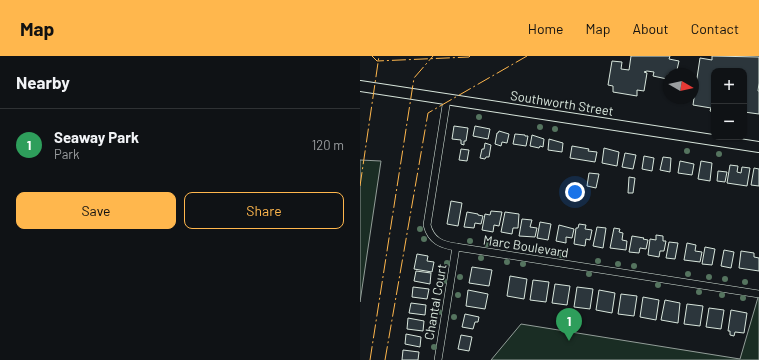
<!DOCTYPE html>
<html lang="en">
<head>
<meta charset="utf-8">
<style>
	:root { --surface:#0f1215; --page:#1d2022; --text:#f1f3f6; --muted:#9b9ea0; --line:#2f3234; --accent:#ffb74d }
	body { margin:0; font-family:Barlow,sans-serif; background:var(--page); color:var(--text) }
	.controls { position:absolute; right:12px; top:12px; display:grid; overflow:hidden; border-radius:8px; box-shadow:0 1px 3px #0004 }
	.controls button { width:36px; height:36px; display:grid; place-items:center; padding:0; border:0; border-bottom:1px solid var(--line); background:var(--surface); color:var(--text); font:20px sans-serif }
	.compass { position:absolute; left:303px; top:12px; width:36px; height:36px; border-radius:50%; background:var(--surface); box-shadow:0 1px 3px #0004; rotate:99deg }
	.you { position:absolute; left:215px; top:136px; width:14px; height:14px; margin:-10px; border:3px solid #fff; border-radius:50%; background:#1a73e8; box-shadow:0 0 0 6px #1a73e833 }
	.badge { display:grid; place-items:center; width:26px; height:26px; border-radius:50%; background:var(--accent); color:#fff; font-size:13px; font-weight:700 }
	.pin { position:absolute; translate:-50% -33px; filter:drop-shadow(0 1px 2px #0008) }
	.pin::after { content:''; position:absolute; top:21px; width:14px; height:12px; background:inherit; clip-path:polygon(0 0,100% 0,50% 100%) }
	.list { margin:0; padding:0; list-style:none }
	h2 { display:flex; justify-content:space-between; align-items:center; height:52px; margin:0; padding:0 16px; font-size:17px }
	h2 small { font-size:13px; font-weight:400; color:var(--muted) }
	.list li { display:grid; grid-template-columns:26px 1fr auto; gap:12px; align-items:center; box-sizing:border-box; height:72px; padding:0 16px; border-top:1px solid var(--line) }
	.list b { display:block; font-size:15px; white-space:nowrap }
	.list p { margin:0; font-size:13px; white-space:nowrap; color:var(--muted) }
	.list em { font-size:13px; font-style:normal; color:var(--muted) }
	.actions { display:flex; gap:8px; padding:12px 16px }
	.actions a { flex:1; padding:9px 0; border:1px solid var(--accent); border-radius:8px; text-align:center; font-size:14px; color:var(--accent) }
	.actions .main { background:var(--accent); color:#111 }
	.map { position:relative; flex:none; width:399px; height:304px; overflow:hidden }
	header { display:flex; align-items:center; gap:24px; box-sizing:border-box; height:56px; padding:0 20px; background:var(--accent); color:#111 }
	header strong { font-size:19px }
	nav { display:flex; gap:22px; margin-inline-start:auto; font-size:14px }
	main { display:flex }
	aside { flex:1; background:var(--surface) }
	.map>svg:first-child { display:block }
</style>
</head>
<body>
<header>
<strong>Map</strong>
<nav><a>Home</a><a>Map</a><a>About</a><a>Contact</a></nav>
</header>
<main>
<aside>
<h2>Nearby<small></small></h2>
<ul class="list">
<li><span class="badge" style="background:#2e9e5b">1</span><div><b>Seaway Park</b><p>Park</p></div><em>120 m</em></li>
</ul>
<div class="actions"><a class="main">Save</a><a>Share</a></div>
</aside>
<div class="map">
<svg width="399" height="304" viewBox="0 0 399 304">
	<rect width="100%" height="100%" fill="#14181c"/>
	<!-- green -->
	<g fill="#1a2d24" stroke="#939e99">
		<path d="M 0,104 L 21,105 L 0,246 Z"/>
		<path d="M 399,238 L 399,304 L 131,304 L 161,268 L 380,303 Z"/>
	</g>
	<!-- building -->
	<g fill="#2c363c" stroke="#d8e6dc">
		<path d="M 271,0 L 310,0 L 309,3 L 319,5 L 316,18 L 308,18 L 307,23 L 293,20 L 294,16 L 287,15 L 284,16 L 287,17 L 284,35 L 277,34 L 277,40 L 253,36 L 253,30 L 248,29 L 252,5 L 262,6 L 261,13 L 269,14 Z"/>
		<path d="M 352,0 L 399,1 L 399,27 L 398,35 L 399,35 L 399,58 L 384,56 L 384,15 L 354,15 L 354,56 L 350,55 L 351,52 L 333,49 L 340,2 L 352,4 Z"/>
		<path d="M 94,70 L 108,72 L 106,85 L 104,85 L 104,89 L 101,88 L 101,84 L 92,83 Z"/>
		<path d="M 115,70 L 130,73 L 128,83 L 113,80 Z"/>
		<path d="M 139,75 L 149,78 L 147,87 L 142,86 L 141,90 L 135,88 L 137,77 L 138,77 Z"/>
		<path d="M 155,78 L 165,79 L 165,80 L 168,80 L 166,90 L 153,88 Z"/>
		<path d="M 172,79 L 184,83 L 183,91 L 180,90 L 179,92 L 170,90 Z"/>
		<path d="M 189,83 L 203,87 L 202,96 L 188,94 Z"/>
		<path d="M 125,87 L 131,89 L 129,101 L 126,101 L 125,103 L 120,102 L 122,93 L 124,93 Z"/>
		<path d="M 212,90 L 229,93 L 228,95 L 237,96 L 235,106 L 210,102 Z"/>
		<path d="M 244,92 L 259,96 L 257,110 L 242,107 Z"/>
		<path d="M 101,93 L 109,94 L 107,105 L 99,104 Z"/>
		<path d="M 265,97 L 276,99 L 273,113 L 262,111 Z"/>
		<path d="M 284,100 L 294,102 L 292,115 L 282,113 Z"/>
		<path d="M 303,101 L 311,102 L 310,116 L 300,114 Z"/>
		<path d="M 320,105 L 334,108 L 332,119 L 318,117 Z"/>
		<path d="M 341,105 L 352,107 L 350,125 L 338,123 Z"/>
		<path d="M 370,109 L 378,110 L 377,116 L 381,117 L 382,111 L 390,112 L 387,130 L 367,127 Z"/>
		<path d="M 394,112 L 399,113 L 399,130 L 391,129 Z"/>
		<path d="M 358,115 L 367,116 L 365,126 L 357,125 Z"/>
		<path d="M 229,117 L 239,118 L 236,132 L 227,130 Z"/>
		<path d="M 269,121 L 275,122 L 273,137 L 268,137 Z"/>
		<path d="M 91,145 L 102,147 L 98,170 L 87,168 Z"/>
		<path d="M 131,155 L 142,156 L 139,170 L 134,169 L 133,176 L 122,174 L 125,158 L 130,159 Z"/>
		<path d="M 107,156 L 118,158 L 118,159 L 123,160 L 121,168 L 115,167 L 114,172 L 104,171 Z"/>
		<path d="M 145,156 L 159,158 L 158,172 L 153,172 L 152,178 L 141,176 Z"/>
		<path d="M 162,163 L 172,164 L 170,171 L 177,172 L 175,181 L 159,180 Z"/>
		<path d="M 180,166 L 191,168 L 188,184 L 177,182 Z"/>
		<path d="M 219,168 L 226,169 L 225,173 L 232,174 L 230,184 L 226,183 L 225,190 L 214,188 L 216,172 L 218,172 Z"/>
		<path d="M 199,169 L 214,173 L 212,182 L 206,181 L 206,187 L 196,185 Z"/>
		<path d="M 237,171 L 246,172 L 243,192 L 233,190 Z"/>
		<path d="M 254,172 L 260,173 L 259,176 L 263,177 L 262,184 L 267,185 L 266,194 L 250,192 Z"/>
		<path d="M 296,179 L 303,180 L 303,185 L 306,185 L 304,195 L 300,195 L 299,201 L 288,199 L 290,183 L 296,184 Z"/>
		<path d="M 272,180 L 284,182 L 283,183 L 288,184 L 286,193 L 280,192 L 279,197 L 269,196 Z"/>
		<path d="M 309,186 L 318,187 L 315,203 L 306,202 Z"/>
		<path d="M 327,187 L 336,189 L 335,195 L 342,196 L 340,206 L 324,204 Z"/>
		<path d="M 345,191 L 355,193 L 352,209 L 342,208 Z"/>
		<path d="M 364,194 L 374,196 L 371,212 L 361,210 Z"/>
		<path d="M 381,195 L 394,197 L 394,201 L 399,202 L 399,215 L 379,212 Z"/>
		<path d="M 57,198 L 68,200 L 67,205 L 74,206 L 72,216 L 54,213 Z"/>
		<path d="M 112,211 L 132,214 L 129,230 L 109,227 Z"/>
		<path d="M 56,215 L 71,217 L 70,228 L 54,225 Z"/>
		<path d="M 150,220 L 167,223 L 164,243 L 147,240 Z"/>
		<path d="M 173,224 L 189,226 L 186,246 L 170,244 Z"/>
		<path d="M 195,228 L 210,230 L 207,249 L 192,247 Z"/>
		<path d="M 53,231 L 69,233 L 67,243 L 52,241 Z"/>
		<path d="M 217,231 L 233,233 L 230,253 L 214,251 Z"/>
		<path d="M 108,234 L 128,238 L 125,253 L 106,250 Z"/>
		<path d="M 239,234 L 255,237 L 252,257 L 236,254 Z"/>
		<path d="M 261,238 L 277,240 L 274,260 L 258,258 Z"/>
		<path d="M 283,241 L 299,244 L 296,264 L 280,261 Z"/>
		<path d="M 305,244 L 320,247 L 318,267 L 301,264 Z"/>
		<path d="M 51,247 L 66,249 L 65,259 L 49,257 Z"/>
		<path d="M 327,248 L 343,250 L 340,270 L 324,268 Z"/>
		<path d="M 349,252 L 364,254 L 361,273 L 346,271 Z"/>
		<path d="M 371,254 L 387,257 L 384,277 L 375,276 L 374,280 L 370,279 L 370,275 L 368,275 Z"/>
		<path d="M 105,258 L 119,261 L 118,266 L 115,266 L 113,273 L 102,271 Z"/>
		<path d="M 48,262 L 64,265 L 63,275 L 47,273 Z"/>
		<path d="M 46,278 L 61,281 L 60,291 L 45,288 Z"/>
		<path d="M 101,279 L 112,281 L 109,295 L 98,293 Z"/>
		<path d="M 43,294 L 59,296 L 58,304 L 42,304 Z"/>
	</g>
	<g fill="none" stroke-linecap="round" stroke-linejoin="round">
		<!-- minor casing -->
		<g stroke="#d8e6dc" stroke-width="8">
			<g id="minor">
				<path d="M 87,43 L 67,169 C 71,185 82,189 96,191 L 399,238"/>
				<path d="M 78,304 L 96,191"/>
			</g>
		</g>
		<!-- secondary casing -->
		<g stroke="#d8e6dc" stroke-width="12">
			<path id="secondary" d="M 0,30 L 399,91"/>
		</g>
		<!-- minor -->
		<use href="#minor" stroke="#14181c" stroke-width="7"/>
		<!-- secondary -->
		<use href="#secondary" stroke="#14181c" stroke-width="10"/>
		<!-- power -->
		<g stroke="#ffb74d" stroke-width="1" stroke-dasharray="14 3 2 3" stroke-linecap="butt">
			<path d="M 12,0 L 17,5 L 109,1 L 110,0"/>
			<path d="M 0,130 L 19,0"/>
			<path d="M 10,304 L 54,22 L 73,0"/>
			<path d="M 25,304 L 68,57 L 167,0"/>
		</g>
	</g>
	<!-- trees -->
	<g fill="#55745f">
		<circle cx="119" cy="61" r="3"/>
		<circle cx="180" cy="71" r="3"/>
		<circle cx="195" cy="73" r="3"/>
		<circle cx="327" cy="95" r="3"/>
		<circle cx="359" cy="98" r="3"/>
		<circle cx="60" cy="173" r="3"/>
		<circle cx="64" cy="183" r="3"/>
		<circle cx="110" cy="185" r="3"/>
		<circle cx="127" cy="188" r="3"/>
		<circle cx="201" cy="199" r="3"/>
		<circle cx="121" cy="202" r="3"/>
		<circle cx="238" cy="205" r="3"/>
		<circle cx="147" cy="206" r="3"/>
		<circle cx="87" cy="207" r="3"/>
		<circle cx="163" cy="208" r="3"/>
		<circle cx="258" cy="208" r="3"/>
		<circle cx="274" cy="210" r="3"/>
		<circle cx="229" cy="218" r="3"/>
		<circle cx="328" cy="218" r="3"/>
		<circle cx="100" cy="221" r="3"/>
		<circle cx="349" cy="221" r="3"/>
		<circle cx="365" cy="223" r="3"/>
		<circle cx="84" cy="225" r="3"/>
		<circle cx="385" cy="226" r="3"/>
		<circle cx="298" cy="229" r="3"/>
		<circle cx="339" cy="236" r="3"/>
		<circle cx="98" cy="239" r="3"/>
		<circle cx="362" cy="239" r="3"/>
		<circle cx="383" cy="242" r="3"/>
		<circle cx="79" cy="256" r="3"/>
		<circle cx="94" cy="261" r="3"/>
		<circle cx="74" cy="291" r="3"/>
	</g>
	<g text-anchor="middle" stroke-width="3" stroke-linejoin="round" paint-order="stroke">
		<!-- street labels -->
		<g font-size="13" fill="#d8e6dc" stroke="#14181c">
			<text transform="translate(202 47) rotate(9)" y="5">Southworth Street</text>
			<text transform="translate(166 190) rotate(9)" y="5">Marc Boulevard</text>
			<text transform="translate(75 246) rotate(-80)" y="5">Chantal Court</text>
		</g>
	</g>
</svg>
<div class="controls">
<button>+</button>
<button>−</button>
</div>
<svg class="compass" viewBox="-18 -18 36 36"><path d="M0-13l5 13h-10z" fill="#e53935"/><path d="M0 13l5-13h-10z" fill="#9b9ea0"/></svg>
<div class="you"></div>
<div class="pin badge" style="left:209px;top:285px;background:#2e9e5b">1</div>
</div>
</main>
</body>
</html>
